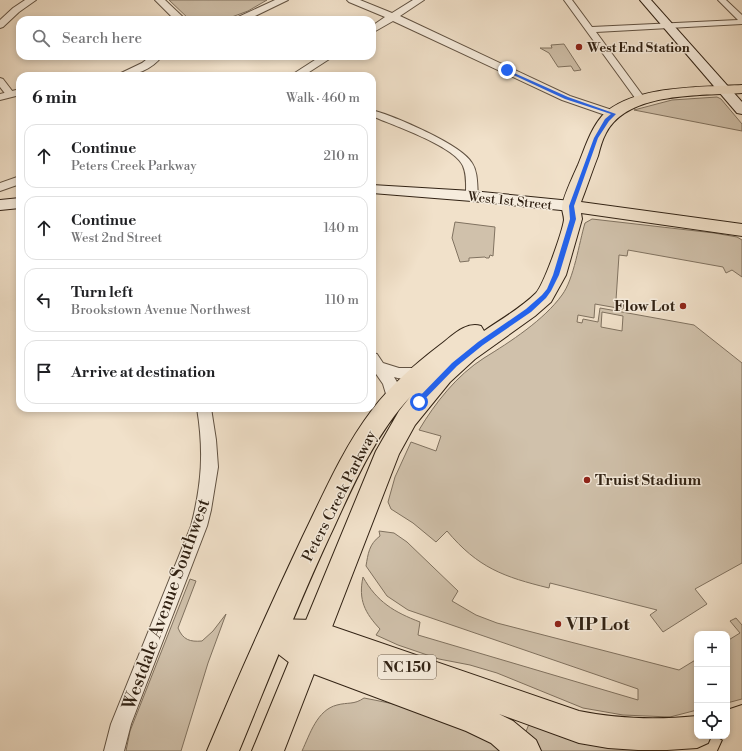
<!DOCTYPE html>
<html lang="en">
<head>
<meta charset="utf-8">
<style>
	:root { --surface:#fff; --page:#f2f2f2; --text:#202124; --muted:#757577; --line:#e0e0e0 }
	body { margin:0; font-family:"Libre Bodoni",serif; background:var(--page); color:var(--text) }
	.controls { position:absolute; right:12px; bottom:12px; display:grid; overflow:hidden; border-radius:8px; box-shadow:0 2px 6px #0003 }
	.controls button { width:36px; height:36px; display:grid; place-items:center; padding:0; border:0; border-bottom:1px solid var(--line); background:var(--surface); color:var(--text); font:20px sans-serif }
	.stop { position:absolute; width:12px; height:12px; margin:-9px; border:3px solid #2563eb; border-radius:50%; background:#fff }
	.stop.end { background:#2563eb; border-color:#fff; box-shadow:0 1px 4px #0008 }
	.list { margin:0; padding:0; list-style:none }
	h2 { display:flex; justify-content:space-between; align-items:center; height:52px; margin:0; padding:0 16px; font-size:17px }
	h2 small { font-size:13px; font-weight:400; color:var(--muted) }
	.list li { display:grid; grid-template-columns:26px 1fr auto; gap:12px; align-items:center; box-sizing:border-box; height:64px; margin:0 8px 8px; padding:0 8px; border:1px solid var(--line); border-radius:12px }
	.list b { display:block; font-size:15px; white-space:nowrap }
	.list p { margin:0; font-size:13px; white-space:nowrap; color:var(--muted) }
	.list em { font-size:13px; font-style:normal; color:var(--muted) }
	.icon { flex:none; width:22px; height:22px; fill:none; stroke:currentColor; stroke-width:2; stroke-linecap:round; stroke-linejoin:round }
	.map { position:relative; flex:none; width:742px; height:751px; overflow:hidden }
	.search { position:absolute; background:var(--surface); box-shadow:0 2px 6px #0003; left:16px; top:16px; width:360px; height:44px; display:flex; align-items:center; gap:10px; box-sizing:border-box; padding:0 14px; border-radius:12px; color:var(--muted); font-size:15px }
	.panel { position:absolute; background:var(--surface); box-shadow:0 2px 6px #0003; left:16px; top:72px; width:360px; height:340px; border-radius:12px }
	.map>svg:first-child { display:block }
</style>
</head>
<body>
<div class="map">
<svg width="742" height="751" viewBox="0 0 742 751">
	<rect width="100%" height="100%" fill="#f1e1ca"/>
	<filter id="stains"><feTurbulence type="fractalNoise" baseFrequency=".005" numOctaves="4"/><feColorMatrix values="0 0 0 0 .2 0 0 0 0 .09 0 0 0 0 .02 0 0 0 .5 -.17"/></filter>
	<radialGradient id="worn" r=".72"><stop offset=".6" stop-color="#630" stop-opacity="0"/><stop offset="1" stop-color="#630" stop-opacity=".3"/></radialGradient>
	<!-- green -->
	<g fill="#d0c1ab" stroke="#807260" fill-rule="evenodd">
		<path d="M 169,0 L 267,0 L 248,11 L 229,18 L 223,20 L 190,20 Z"/>
		<path d="M 564,44 L 581,70 L 574,71 L 571,66 L 558,67 L 549,53 L 540,48 L 552,48 L 551,45 Z"/>
		<path d="M 717,97 L 721,99 L 742,124 L 742,131 L 634,110 L 672,100 Z"/>
		<path d="M 592,219 L 714,233 L 737,237 L 742,240 L 742,277 L 732,270 L 726,273 L 723,267 L 628,250 L 627,256 L 619,255 L 616,300 L 624,302 L 623,309 L 595,304 L 594,318 L 578,315 L 577,322 L 582,323 L 583,319 L 598,322 L 600,308 L 694,325 L 742,363 L 742,563 L 695,589 L 707,604 L 663,632 L 650,615 L 657,610 L 550,583 L 549,588 C 504,577 478,568 447,531 L 436,542 L 413,523 L 391,509 L 388,502 L 395,477 L 411,442 L 436,451 L 441,436 L 419,430 C 435,403 457,375 484,358 C 510,342 544,320 562,295 C 574,279 579,243 585,223 ZM 602,312 L 623,316 L 622,331 L 601,327 Z"/>
		<path d="M 455,222 L 495,227 L 493,256 L 490,255 L 489,258 L 486,258 L 485,257 L 469,258 L 469,261 L 460,262 L 452,238 Z"/>
		<path d="M 379,531 L 394,533 L 407,542 L 458,591 L 452,601 L 476,615 L 497,623 L 679,670 L 697,659 L 697,710 L 670,717 L 623,715 L 583,708 L 497,673 L 470,665 L 439,659 L 398,645 L 376,635 L 380,629 C 365,613 358,600 363,577 C 377,602 394,612 420,622 L 418,635 L 638,700 L 638,689 L 408,610 L 387,596 L 366,566 C 368,554 369,544 380,536 Z"/>
		<path d="M 190,579 L 196,581 L 178,628 C 183,640 190,642 202,641 L 213,631 L 226,614 L 208,663 L 181,751 L 126,751 L 130,731 Z"/>
		<path d="M 736,618 L 742,625 L 742,699 L 727,703 L 727,641 L 740,633 L 730,621 Z"/>
		<path d="M 364,698 C 412,707 465,720 503,751 L 302,751 C 310,734 317,710 337,705 C 348,702 354,705 364,698 Z"/>
		<path d="M 529,724 L 660,748 L 661,751 L 536,751 L 523,739 Z"/>
	</g>
	<g fill="none" stroke-linecap="round" stroke-linejoin="round">
		<!-- minor casing -->
		<g stroke="#615242" stroke-width="2">
			<g id="minor">
				<path d="M 564,0 L 572,0 L 592,27 L 738,20 L 718,0 L 726,0 L 742,15 L 742,24 L 596,32 L 646,100 L 641,103 L 638,102 Z"/>
				<path d="M 0,78 L 3,79 L 13,92 L 15,94 L 13,96 L 7,96 L 0,87 Z"/>
				<path d="M 372,110 C 394,116 461,144 472,163 C 478,172 477,185 478,196 L 476,198 L 472,199 L 466,196 C 466,186 467,175 463,166 C 455,146 392,125 372,116 Z"/>
				<path d="M 372,353 L 377,354 L 383,363 L 399,368 L 421,368 L 426,369 L 428,373 L 426,377 C 417,380 403,380 394,377 L 397,382 L 401,400 L 399,404 L 394,406 L 389,404 L 383,384 L 372,368 Z"/>
				<path d="M 197,408 L 211,408 L 216,440 L 218,467 L 211,510 L 207,526 L 131,724 L 124,751 L 104,751 L 111,724 L 191,526 C 202,484 204,451 197,408 Z"/>
			</g>
		</g>
		<!-- tertiary casing -->
		<g stroke="#615242" stroke-width="2">
			<g id="tertiary">
				<path d="M 25,0 L 36,0 L 19,12 L 3,27 L 0,28 L 0,20 L 13,8 Z"/>
				<path d="M 155,0 L 165,0 L 186,20 L 175,20 Z"/>
				<path d="M 275,0 L 288,0 L 247,20 L 234,20 L 236,18 Z"/>
				<path d="M 347,0 L 360,0 L 392,13 L 413,0 L 424,0 L 400,16 L 570,96 L 618,112 L 620,114 L 618,116 L 614,118 L 562,100 L 393,21 L 372,33 L 372,26 L 385,17 L 349,2 Z"/>
				<path d="M 151,56 L 162,56 C 152,70 134,76 118,76 L 119,74 L 142,63 Z"/>
				<path d="M 321,56 L 334,56 L 303,76 L 290,76 Z"/>
				<path d="M 20,89 L 20,95 L 0,100 L 0,94 Z"/>
				<path d="M 20,176 L 20,184 L 0,191 L 0,183 Z"/>
			</g>
		</g>
		<!-- secondary casing -->
		<g stroke="#312214" stroke-width="2">
			<g id="secondary">
				<path d="M 640,0 L 651,0 L 742,102 L 742,114 L 737,113 Z"/>
				<path d="M 372,185 L 472,191 L 571,201 L 576,203 L 579,206 L 576,209 L 571,211 L 472,201 L 372,193 Z"/>
				<path d="M 20,198 L 20,208 L 0,210 L 0,200 Z"/>
			</g>
		</g>
		<!-- primary casing -->
		<g stroke="#312214" stroke-width="2">
			<path id="primary" d="M 742,85 L 742,93 C 702,96 628,91 606,133 C 602,140 600,148 598,156 C 592,171 587,187 581,202 L 742,224 L 742,236 L 581,213 L 582,219 L 566,275 L 551,302 L 535,316 L 475,359 L 450,382 L 415,425 L 399,454 L 284,751 L 252,751 L 376,451 L 399,411 L 410,397 C 376,434 355,481 334,527 C 299,601 270,676 239,751 L 207,751 C 237,679 269,608 302,538 C 323,495 343,448 372,410 C 391,385 415,364 440,345 C 452,336 466,321 481,326 L 484,331 C 501,319 521,308 536,293 C 544,284 562,233 564,220 C 564,216 562,211 562,208 C 562,199 574,174 578,165 C 585,148 590,130 602,116 C 631,85 703,87 742,85 Z"/>
		</g>
		<!-- motorway casing -->
		<g stroke="#312214" stroke-width="2">
			<g id="motorway">
				<path d="M 274,619 L 314,620 L 579,711 C 618,719 657,720 697,716 L 697,736 L 711,736 L 708,743 L 697,748 L 667,750 L 638,750 L 608,748 L 579,743 L 499,714 L 513,721 L 536,740 L 541,751 L 500,751 L 491,743 L 466,731 L 295,667 L 264,643 L 260,633 L 264,623 Z"/>
				<path d="M 742,705 L 742,751 L 718,751 L 723,740 L 716,736 L 727,736 L 727,710 Z"/>
			</g>
		</g>
		<!-- minor -->
		<use href="#minor" fill="#f6ecdd" fill-rule="evenodd"/>
		<!-- tertiary -->
		<use href="#tertiary" fill="#f6ecdd" fill-rule="evenodd"/>
		<!-- secondary -->
		<use href="#secondary" fill="#f6ecdd" fill-rule="evenodd"/>
		<!-- primary -->
		<use href="#primary" fill="#f1e1ca" fill-rule="evenodd"/>
		<!-- motorway -->
		<use href="#motorway" fill="#f1e1ca" fill-rule="evenodd"/>
	</g>
	<!-- route -->
	<path fill="#2563eb" d="M 505,69 L 568,97 L 616,114 L 609,121 L 598,138 L 574,206 L 576,219 L 559,275 L 551,291 L 546,298 L 531,312 L 483,345 L 457,366 L 419,405 L 415,402 L 416,400 L 452,363 L 478,342 L 526,309 L 542,295 L 547,289 L 553,275 L 570,219 L 569,206 L 594,138 L 605,119 L 611,114 L 565,99 L 505,71 Z"/>
	<!-- markers -->
	<g fill="#8f2418" stroke="#f6ecdd" stroke-width="1.5">
		<circle cx="579" cy="47" r="4"/>
		<circle cx="683" cy="306" r="4"/>
		<circle cx="587" cy="480" r="4"/>
		<circle cx="558" cy="624" r="4"/>
	</g>
	<g text-anchor="middle" stroke-width="3" stroke-linejoin="round" paint-order="stroke">
		<!-- far-poi labels -->
		<g font-size="13" font-weight="bold" fill="#312214" stroke="#f6ecdd" text-anchor="start">
			<text x="587" y="52">West End Station</text>
		</g>
		<!-- far-street labels -->
		<g font-size="13" fill="#312214" stroke="#f6ecdd">
			<text transform="translate(510 200) rotate(6)" y="5">West 1st Street</text>
		</g>
		<!-- shield labels -->
		<rect fill="#f6ecdd" stroke="#6c5f50" stroke-width="1" x="378" y="655" width="58" height="24" rx="3"/>
		<g font-size="14" font-weight="bold" fill="#312214">
			<text x="407" y="672">NC 150</text>
		</g>
		<!-- poi labels -->
		<g font-size="15" font-weight="bold" fill="#312214" stroke="#f6ecdd" text-anchor="end">
			<text x="675" y="311">Flow Lot</text>
			<text x="595" y="485" text-anchor="start">Truist Stadium</text>
		</g>
		<!-- street labels -->
		<g font-size="15" fill="#312214" stroke="#f6ecdd">
			<text transform="translate(339 496) rotate(-63)" y="5">Peters Creek Parkway</text>
		</g>
		<!-- near-street labels -->
		<g font-size="18" fill="#312214" stroke="#f6ecdd">
			<text transform="translate(166 604) rotate(-70)" y="6">Westdale Avenue Southwest</text>
		</g>
		<!-- near-poi labels -->
		<g font-size="18" font-weight="bold" fill="#312214" stroke="#f6ecdd" text-anchor="start">
			<text x="566" y="630">VIP Lot</text>
		</g>
	</g>
	<rect width="100%" height="100%" filter="url(#stains)"/>
	<rect width="100%" height="100%" fill="url(#worn)"/>
</svg>
<div class="controls">
<button>+</button>
<button>−</button>
<button><svg class="icon" aria-label="locate" viewBox="0 0 24 24"><circle cx="12" cy="12" r="6"/><path d="M12 2v4M12 18v4M2 12h4M18 12h4"/></svg></button>
</div>
<div class="stop" style="left:419px;top:402px"></div>
<div class="stop end" style="left:507px;top:70px"></div>
<div class="search"><svg class="icon" aria-label="search" viewBox="0 0 24 24"><circle cx="10" cy="10" r="6"/><path d="M15 15l6 6"/></svg>Search here</div>
<section class="panel">
<h2>6 min<small>Walk · 460 m</small></h2>
<ul class="list">
<li><svg class="icon" aria-label="ahead" viewBox="0 0 24 24"><path d="M12 20V5M6 11l6-6 6 6"/></svg><div><b>Continue</b><p>Peters Creek Parkway</p></div><em>210 m</em></li>
<li><svg class="icon" aria-label="ahead" viewBox="0 0 24 24"><path d="M12 20V5M6 11l6-6 6 6"/></svg><div><b>Continue</b><p>West 2nd Street</p></div><em>140 m</em></li>
<li><svg class="icon" aria-label="left" viewBox="0 0 24 24"><path d="M17 20v-9H6M10 6l-5 5 5 5"/></svg><div><b>Turn left</b><p>Brookstown Avenue Northwest</p></div><em>110 m</em></li>
<li><svg class="icon" aria-label="arrive" viewBox="0 0 24 24"><path d="M6 21V4h12l-3 4 3 4H6"/></svg><div><b>Arrive at destination</b></div></li>
</ul>
</section>
</div>
</body>
</html>
